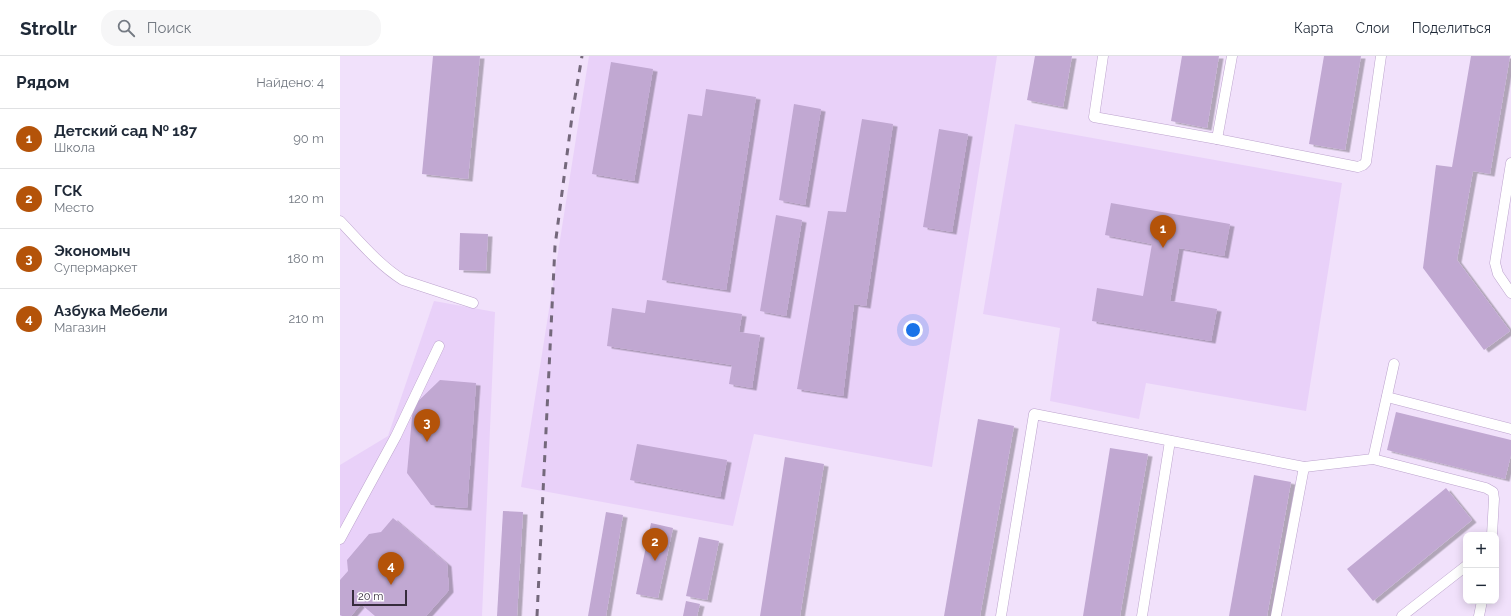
<!DOCTYPE html>
<html lang="ru">
<head>
<meta charset="utf-8">
<style>
	:root { --surface:#fff; --page:#f6f6f7; --text:#1f2937; --muted:#747a83; --line:#e0e1e3; --accent:#b45309 }
	body { margin:0; font-family:Raleway,sans-serif; background:var(--page); color:var(--text) }
	.controls { position:absolute; right:12px; bottom:12px; display:grid; overflow:hidden; border-radius:8px; box-shadow:0 2px 10px #0003 }
	.controls button { width:36px; height:36px; display:grid; place-items:center; padding:0; border:0; border-bottom:1px solid var(--line); background:var(--surface); color:var(--text); font:20px sans-serif }
	.scale { position:absolute; left:12px; bottom:10px; width:55px; box-sizing:border-box; padding-left:4px; border:2px solid #362c3c; border-top:0; font-size:11px; line-height:14px; white-space:nowrap; color:#362c3c; -webkit-text-stroke:3px #fff; paint-order:stroke }
	.you { position:absolute; left:573px; top:274px; width:14px; height:14px; margin:-10px; border:3px solid #fff; border-radius:50%; background:#1a73e8; box-shadow:0 0 0 6px #1a73e833 }
	.badge { display:grid; place-items:center; width:26px; height:26px; border-radius:50%; background:var(--accent); color:#fff; font-size:13px; font-weight:700 }
	.pin { position:absolute; translate:-50% -33px; filter:drop-shadow(0 1px 2px #0008) }
	.pin::after { content:''; position:absolute; top:21px; width:14px; height:12px; background:inherit; clip-path:polygon(0 0,100% 0,50% 100%) }
	.list { margin:0; padding:0; list-style:none }
	h2 { display:flex; justify-content:space-between; align-items:center; height:52px; margin:0; padding:0 16px; font-size:17px }
	h2 small { font-size:13px; font-weight:400; color:var(--muted) }
	.list li { display:grid; grid-template-columns:26px 1fr auto; gap:12px; align-items:center; box-sizing:border-box; height:60px; padding:0 16px; border-top:1px solid var(--line) }
	.list b { display:block; font-size:15px; white-space:nowrap }
	.list p { margin:0; font-size:13px; white-space:nowrap; color:var(--muted) }
	.list em { font-size:13px; font-style:normal; color:var(--muted) }
	.icon { flex:none; width:22px; height:22px; fill:none; stroke:currentColor; stroke-width:2; stroke-linecap:round; stroke-linejoin:round }
	.map { position:relative; flex:none; width:1171px; height:560px; overflow:hidden }
	header { display:flex; align-items:center; gap:24px; box-sizing:border-box; height:56px; padding:0 20px; background:var(--surface); border-bottom:1px solid var(--line) }
	header strong { font-size:19px }
	nav { display:flex; gap:22px; margin-inline-start:auto; font-size:14px }
	.search { width:280px; height:36px; background:var(--page); display:flex; align-items:center; gap:10px; box-sizing:border-box; padding:0 14px; border-radius:16px; color:var(--muted); font-size:15px }
	main { display:flex }
	aside { flex:1; background:var(--surface) }
	.map>svg:first-child { display:block }
</style>
</head>
<body>
<header>
<strong>Strollr</strong>
<div class="search"><svg class="icon" aria-label="search" viewBox="0 0 24 24"><circle cx="10" cy="10" r="6"/><path d="M15 15l6 6"/></svg>Поиск</div>
<nav><a>Карта</a><a>Слои</a><a>Поделиться</a></nav>
</header>
<main>
<aside>
<h2>Рядом<small>Найдено: 4</small></h2>
<ul class="list">
<li><span class="badge">1</span><div><b>Детский сад № 187</b><p>Школа</p></div><em>90 m</em></li>
<li><span class="badge">2</span><div><b>ГСК</b><p>Место</p></div><em>120 m</em></li>
<li><span class="badge">3</span><div><b>Экономыч</b><p>Супермаркет</p></div><em>180 m</em></li>
<li><span class="badge">4</span><div><b>Азбука Мебели</b><p>Магазин</p></div><em>210 m</em></li>
</ul>
</aside>
<div class="map">
<svg width="1171" height="560" viewBox="0 0 1171 560">
	<defs>
		<filter id="shadow"><feDropShadow dx="4.5" dy="2.5" stdDeviation="0" flood-color="#0004"/></filter>
	</defs>
	<rect width="100%" height="100%" fill="#f1e1fb"/>
	<!-- built -->
	<g fill="#e9d1f9">
		<path d="M 249,0 L 657,0 L 592,411 L 414,378 L 393,470 L 181,431 Z"/>
		<path d="M 675,68 L 1002,127 L 966,355 L 806,327 L 799,363 L 710,345 L 720,272 L 643,258 Z"/>
		<path d="M 94,245 L 155,256 L 142,560 L 0,560 L 0,409 L 48,380 Z"/>
	</g>
	<!-- building -->
	<g fill="#c1a8d2" filter="url(#shadow)">
		<path d="M 93,0 L 140,0 L 128,123 L 82,118 Z"/>
		<path d="M 695,0 L 732,0 L 723,51 L 687,44 Z"/>
		<path d="M 842,0 L 879,0 L 867,72 L 831,65 Z"/>
		<path d="M 984,0 L 1021,0 L 1005,94 L 969,88 Z"/>
		<path d="M 1131,0 L 1170,0 L 1150,118 L 1133,115 L 1117,204 L 1170,275 L 1144,294 L 1083,212 L 1096,109 L 1112,111 Z"/>
		<path d="M 271,6 L 313,13 L 294,125 L 252,118 Z"/>
		<path d="M 366,33 L 416,41 L 386,234 L 322,224 L 348,58 L 362,60 Z"/>
		<path d="M 454,48 L 481,53 L 465,149 L 439,144 Z"/>
		<path d="M 522,63 L 553,68 L 526,250 L 514,248 L 503,340 L 457,333 L 488,155 L 506,156 Z"/>
		<path d="M 599,73 L 628,78 L 612,176 L 583,171 Z"/>
		<path d="M 771,147 L 890,168 L 884,200 L 839,192 L 830,245 L 877,253 L 871,285 L 752,265 L 757,232 L 803,240 L 812,188 L 765,179 Z"/>
		<path d="M 436,159 L 462,164 L 446,260 L 420,255 Z"/>
		<path d="M 120,177 L 148,178 L 146,215 L 119,214 Z"/>
		<path d="M 307,244 L 402,258 L 399,276 L 420,279 L 412,332 L 389,328 L 392,309 L 267,290 L 272,252 L 305,257 Z"/>
		<path d="M 100,324 L 136,327 L 127,452 L 91,449 L 67,417 L 73,350 Z"/>
		<path d="M 1056,356 L 1171,384 L 1171,399 L 1165,423 L 1047,394 Z"/>
		<path d="M 638,363 L 674,370 L 640,560 L 604,560 Z"/>
		<path d="M 297,388 L 387,404 L 380,441 L 290,424 Z"/>
		<path d="M 770,392 L 808,398 L 780,560 L 743,560 Z"/>
		<path d="M 445,401 L 484,408 L 460,560 L 420,560 Z"/>
		<path d="M 914,419 L 951,426 L 927,560 L 889,560 Z"/>
		<path d="M 1106,432 L 1132,464 L 1033,545 L 1007,513 Z"/>
		<path d="M 163,455 L 183,456 L 177,560 L 157,560 Z"/>
		<path d="M 266,456 L 283,459 L 266,560 L 248,560 Z"/>
		<path d="M 53,462 L 107,508 L 109,534 L 86,560 L 35,560 L 21,548 L 11,560 L 2,560 L 0,559 L 0,524 L 8,515 L 7,504 L 29,478 L 41,476 Z"/>
		<path d="M 311,467 L 333,472 L 318,542 L 296,538 Z"/>
		<path d="M 359,481 L 379,485 L 367,544 L 346,540 Z"/>
		<path d="M 346,545 L 360,548 L 357,560 L 343,560 Z"/>
	</g>
	<g fill="none" stroke-linecap="round" stroke-linejoin="round">
		<!-- service casing -->
		<g stroke="#bca3cd" stroke-width="11">
			<g id="service">
				<path d="M 763,0 L 754,61 L 877,83 L 1018,111 L 1023,109 L 1026,106 L 1041,0"/>
				<path d="M 877,83 L 892,0"/>
				<path d="M 1171,107 L 1155,207 L 1158,218 L 1171,237"/>
				<path d="M 0,165 C 20,186 39,209 63,224 L 133,247"/>
				<path d="M 1047,341 L 1171,373"/>
				<path d="M 1033,403 L 1054,308"/>
				<path d="M 0,483 L 56,380 L 99,290"/>
				<path d="M 661,560 L 694,358 L 964,411 L 1033,403 L 1146,432 L 1153,436 L 1154,443 L 1152,479"/>
				<path d="M 802,560 L 830,385"/>
				<path d="M 936,560 L 964,411"/>
				<path d="M 1062,560 L 1126,510"/>
				<path d="M 1139,560 L 1142,545"/>
			</g>
		</g>
		<!-- service -->
		<use href="#service" stroke="#fff" stroke-width="10"/>
		<!-- rail -->
		<path stroke="#74687b" stroke-width="3" stroke-dasharray="7 7" stroke-linecap="butt" d="M 197,560 L 215,190 L 233,53 L 242,0"/>
	</g>
</svg>
<div class="controls">
<button>+</button>
<button>−</button>
</div>
<div class="scale">20 m</div>
<div class="you"></div>
<div class="pin badge" style="left:823px;top:192px">1</div>
<div class="pin badge" style="left:315px;top:505px">2</div>
<div class="pin badge" style="left:87px;top:386px">3</div>
<div class="pin badge" style="left:51px;top:529px">4</div>
</div>
</main>
</body>
</html>
